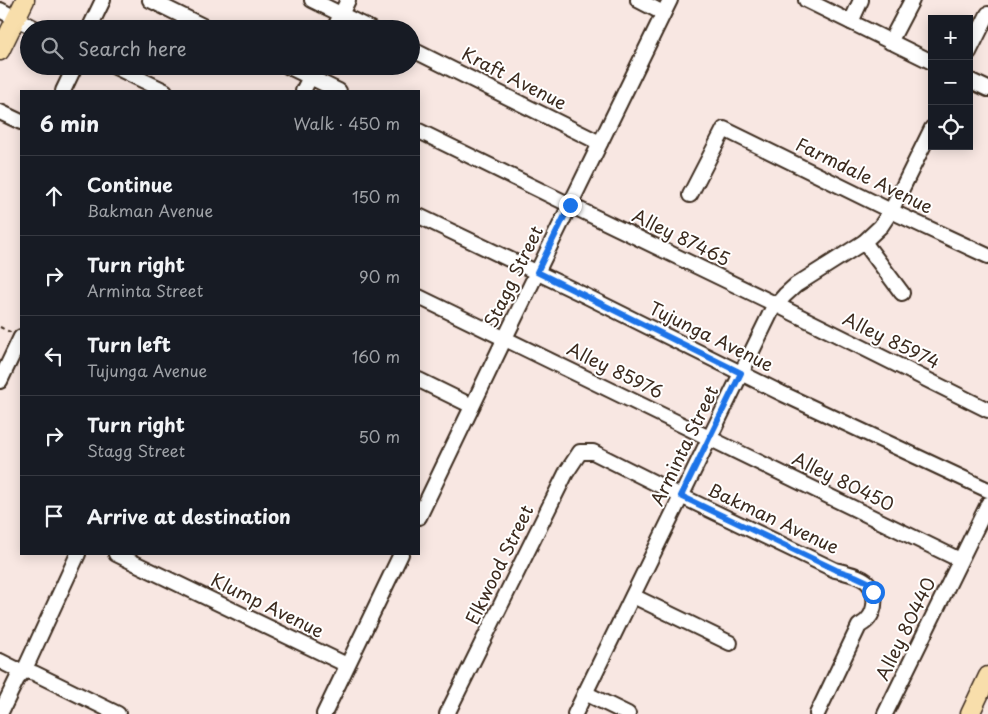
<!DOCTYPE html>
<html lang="en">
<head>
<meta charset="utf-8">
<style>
	:root { --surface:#171b24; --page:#242831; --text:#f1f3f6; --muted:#9ea1a6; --line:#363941 }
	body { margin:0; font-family:"Playpen Sans",sans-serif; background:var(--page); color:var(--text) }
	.controls { position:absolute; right:15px; top:15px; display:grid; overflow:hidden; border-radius:0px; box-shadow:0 2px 12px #0003 }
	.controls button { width:45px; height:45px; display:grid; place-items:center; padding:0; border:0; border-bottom:1px solid var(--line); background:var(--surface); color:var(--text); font:25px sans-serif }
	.stop { position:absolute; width:15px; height:15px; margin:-11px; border:4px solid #1a73e8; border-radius:50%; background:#fff }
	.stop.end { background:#1a73e8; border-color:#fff; box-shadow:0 1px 5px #0008 }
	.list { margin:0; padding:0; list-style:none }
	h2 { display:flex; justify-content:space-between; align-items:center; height:65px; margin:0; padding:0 20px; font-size:21px }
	h2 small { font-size:16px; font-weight:400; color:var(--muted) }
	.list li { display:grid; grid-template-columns:32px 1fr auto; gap:15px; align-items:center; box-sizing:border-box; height:80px; padding:0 20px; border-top:1px solid var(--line) }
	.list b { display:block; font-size:19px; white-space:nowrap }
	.list p { margin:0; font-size:16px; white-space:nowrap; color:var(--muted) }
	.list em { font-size:16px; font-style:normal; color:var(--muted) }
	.icon { flex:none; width:28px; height:28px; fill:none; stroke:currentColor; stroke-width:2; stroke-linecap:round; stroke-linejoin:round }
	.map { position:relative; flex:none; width:988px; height:714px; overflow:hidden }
	.search { position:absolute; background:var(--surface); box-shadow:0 2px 12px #0003; left:20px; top:20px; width:400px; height:55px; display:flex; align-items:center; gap:12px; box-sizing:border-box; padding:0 18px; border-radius:28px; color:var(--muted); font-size:19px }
	.panel { position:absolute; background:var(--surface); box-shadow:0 2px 12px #0003; left:20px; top:90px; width:400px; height:465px; border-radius:0px }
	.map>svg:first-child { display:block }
</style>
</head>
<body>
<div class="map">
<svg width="988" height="714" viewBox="0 0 988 714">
	<rect width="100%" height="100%" fill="#f8e7e2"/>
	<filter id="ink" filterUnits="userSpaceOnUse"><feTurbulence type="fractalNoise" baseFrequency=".02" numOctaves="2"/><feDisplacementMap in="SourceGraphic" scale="10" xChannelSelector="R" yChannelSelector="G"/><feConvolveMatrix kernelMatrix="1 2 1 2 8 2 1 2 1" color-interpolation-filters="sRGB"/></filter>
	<g filter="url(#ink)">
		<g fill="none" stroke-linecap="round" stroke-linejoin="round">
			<!-- minor casing -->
			<g stroke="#3b2a1e" stroke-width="18">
				<g id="minor">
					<path d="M 150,0 L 209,29"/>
					<path d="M 312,0 L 371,29"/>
					<path d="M 638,0 L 663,13"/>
					<path d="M 806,0 L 932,62"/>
					<path d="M 0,10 L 36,29"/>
					<path d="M 851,22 L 861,0"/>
					<path d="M 89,29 L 103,0"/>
					<path d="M 334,29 L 348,0"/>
					<path d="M 890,42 L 912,0"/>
					<path d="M 411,49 L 600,143"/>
					<path d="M 969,52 L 988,14"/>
					<path d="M 113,66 L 165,91"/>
					<path d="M 287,66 L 339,91"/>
					<path d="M 969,80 L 988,89"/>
					<path d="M 63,91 L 75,66"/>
					<path d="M 303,91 L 316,66"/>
					<path d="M 0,112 L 21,122"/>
					<path d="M 419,131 L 570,205 L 777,305 L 988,410"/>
					<path d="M 690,195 L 724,129 L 891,211 L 988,256"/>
					<path d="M 419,216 L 584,295 L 781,393 L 988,490"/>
					<path d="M 864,242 L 902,293"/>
					<path d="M 419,297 L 960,560"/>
					<path d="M 419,380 L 472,406"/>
					<path d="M 0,381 L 21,337"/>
					<path d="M 419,517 L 505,338 L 670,0"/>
					<path d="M 116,554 L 347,665"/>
					<path d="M 633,596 L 730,643"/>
					<path d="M 0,661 L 16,669 L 34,673 L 118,714"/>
					<path d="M 585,693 L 628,714"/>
					<path d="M 0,714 L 17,679 L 24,671 L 78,554"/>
					<path d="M 324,714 L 401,554"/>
					<path d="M 447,714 L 566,473 L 580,452 L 593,452 L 681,496 L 835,570 C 844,572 862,576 868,583 C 877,593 876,610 868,619 C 866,622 862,624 859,626 L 817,714"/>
					<path d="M 575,714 L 772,310 L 785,295 L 796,285 L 864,242 L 881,226 L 891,211 L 932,128"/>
					<path d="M 885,714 L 988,504"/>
				</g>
			</g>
			<!-- major casing -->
			<g stroke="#3b2a1e" stroke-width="21">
				<g id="major">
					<path d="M 0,51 L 25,0"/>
					<path d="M 970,714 L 988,676"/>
				</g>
			</g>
			<!-- path -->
			<path stroke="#3b2a1e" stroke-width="2" stroke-dasharray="4 4" stroke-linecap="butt" d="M 0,327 L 10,332 L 10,333"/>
			<!-- minor -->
			<use href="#minor" stroke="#fff" stroke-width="14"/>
			<!-- major -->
			<use href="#major" stroke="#f8deab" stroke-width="18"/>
		</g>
	</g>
	<g fill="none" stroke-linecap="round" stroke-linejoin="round" filter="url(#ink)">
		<!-- route -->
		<path stroke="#1a73e8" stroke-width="6" d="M 570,205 L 537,272 L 741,373 L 681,496 L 836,570 L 855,576 L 868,582 L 873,592"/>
	</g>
	<g text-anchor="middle" stroke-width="4" stroke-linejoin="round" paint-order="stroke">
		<!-- street labels -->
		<g font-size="18" fill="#3b2a1e" stroke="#fff">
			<text transform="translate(514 79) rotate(27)" y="6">Kraft Avenue</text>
			<text transform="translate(864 176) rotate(26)" y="6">Farmdale Avenue</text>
			<text transform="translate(681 238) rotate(26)" y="6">Alley 87465</text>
			<text transform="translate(514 277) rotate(-64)" y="6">Stagg Street</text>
			<text transform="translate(711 337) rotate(26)" y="6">Tujunga Avenue</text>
			<text transform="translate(891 341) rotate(26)" y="6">Alley 85974</text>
			<text transform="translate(615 371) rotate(26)" y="6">Alley 85976</text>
			<text transform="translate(685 446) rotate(-64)" y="6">Arminta Street</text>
			<text transform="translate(843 482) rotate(26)" y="6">Alley 80450</text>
			<text transform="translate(773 519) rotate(25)" y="6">Bakman Avenue</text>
			<text transform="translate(500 565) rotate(-64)" y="6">Elkwood Street</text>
			<text transform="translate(267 606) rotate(26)" y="6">Klump Avenue</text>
			<text transform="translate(906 629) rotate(-64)" y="6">Alley 80440</text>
		</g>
	</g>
</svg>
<div class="controls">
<button>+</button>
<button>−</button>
<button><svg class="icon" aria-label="locate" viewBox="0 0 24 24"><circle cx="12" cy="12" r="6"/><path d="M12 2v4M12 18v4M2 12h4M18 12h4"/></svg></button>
</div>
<div class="stop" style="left:873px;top:592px"></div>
<div class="stop end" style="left:570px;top:205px"></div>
<div class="search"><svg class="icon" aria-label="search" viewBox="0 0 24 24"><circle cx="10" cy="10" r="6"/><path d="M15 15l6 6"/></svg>Search here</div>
<section class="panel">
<h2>6 min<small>Walk · 450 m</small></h2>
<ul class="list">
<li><svg class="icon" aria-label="ahead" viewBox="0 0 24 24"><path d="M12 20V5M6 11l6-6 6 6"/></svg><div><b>Continue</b><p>Bakman Avenue</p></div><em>150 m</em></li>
<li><svg class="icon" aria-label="right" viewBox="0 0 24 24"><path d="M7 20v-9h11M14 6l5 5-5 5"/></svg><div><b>Turn right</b><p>Arminta Street</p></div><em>90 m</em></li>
<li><svg class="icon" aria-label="left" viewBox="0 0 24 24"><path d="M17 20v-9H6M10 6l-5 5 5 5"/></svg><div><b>Turn left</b><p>Tujunga Avenue</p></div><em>160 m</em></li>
<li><svg class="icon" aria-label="right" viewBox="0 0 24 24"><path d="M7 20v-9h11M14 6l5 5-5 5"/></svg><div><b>Turn right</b><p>Stagg Street</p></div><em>50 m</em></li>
<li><svg class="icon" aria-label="arrive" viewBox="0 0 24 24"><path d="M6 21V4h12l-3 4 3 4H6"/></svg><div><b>Arrive at destination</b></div></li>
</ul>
</section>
</div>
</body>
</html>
